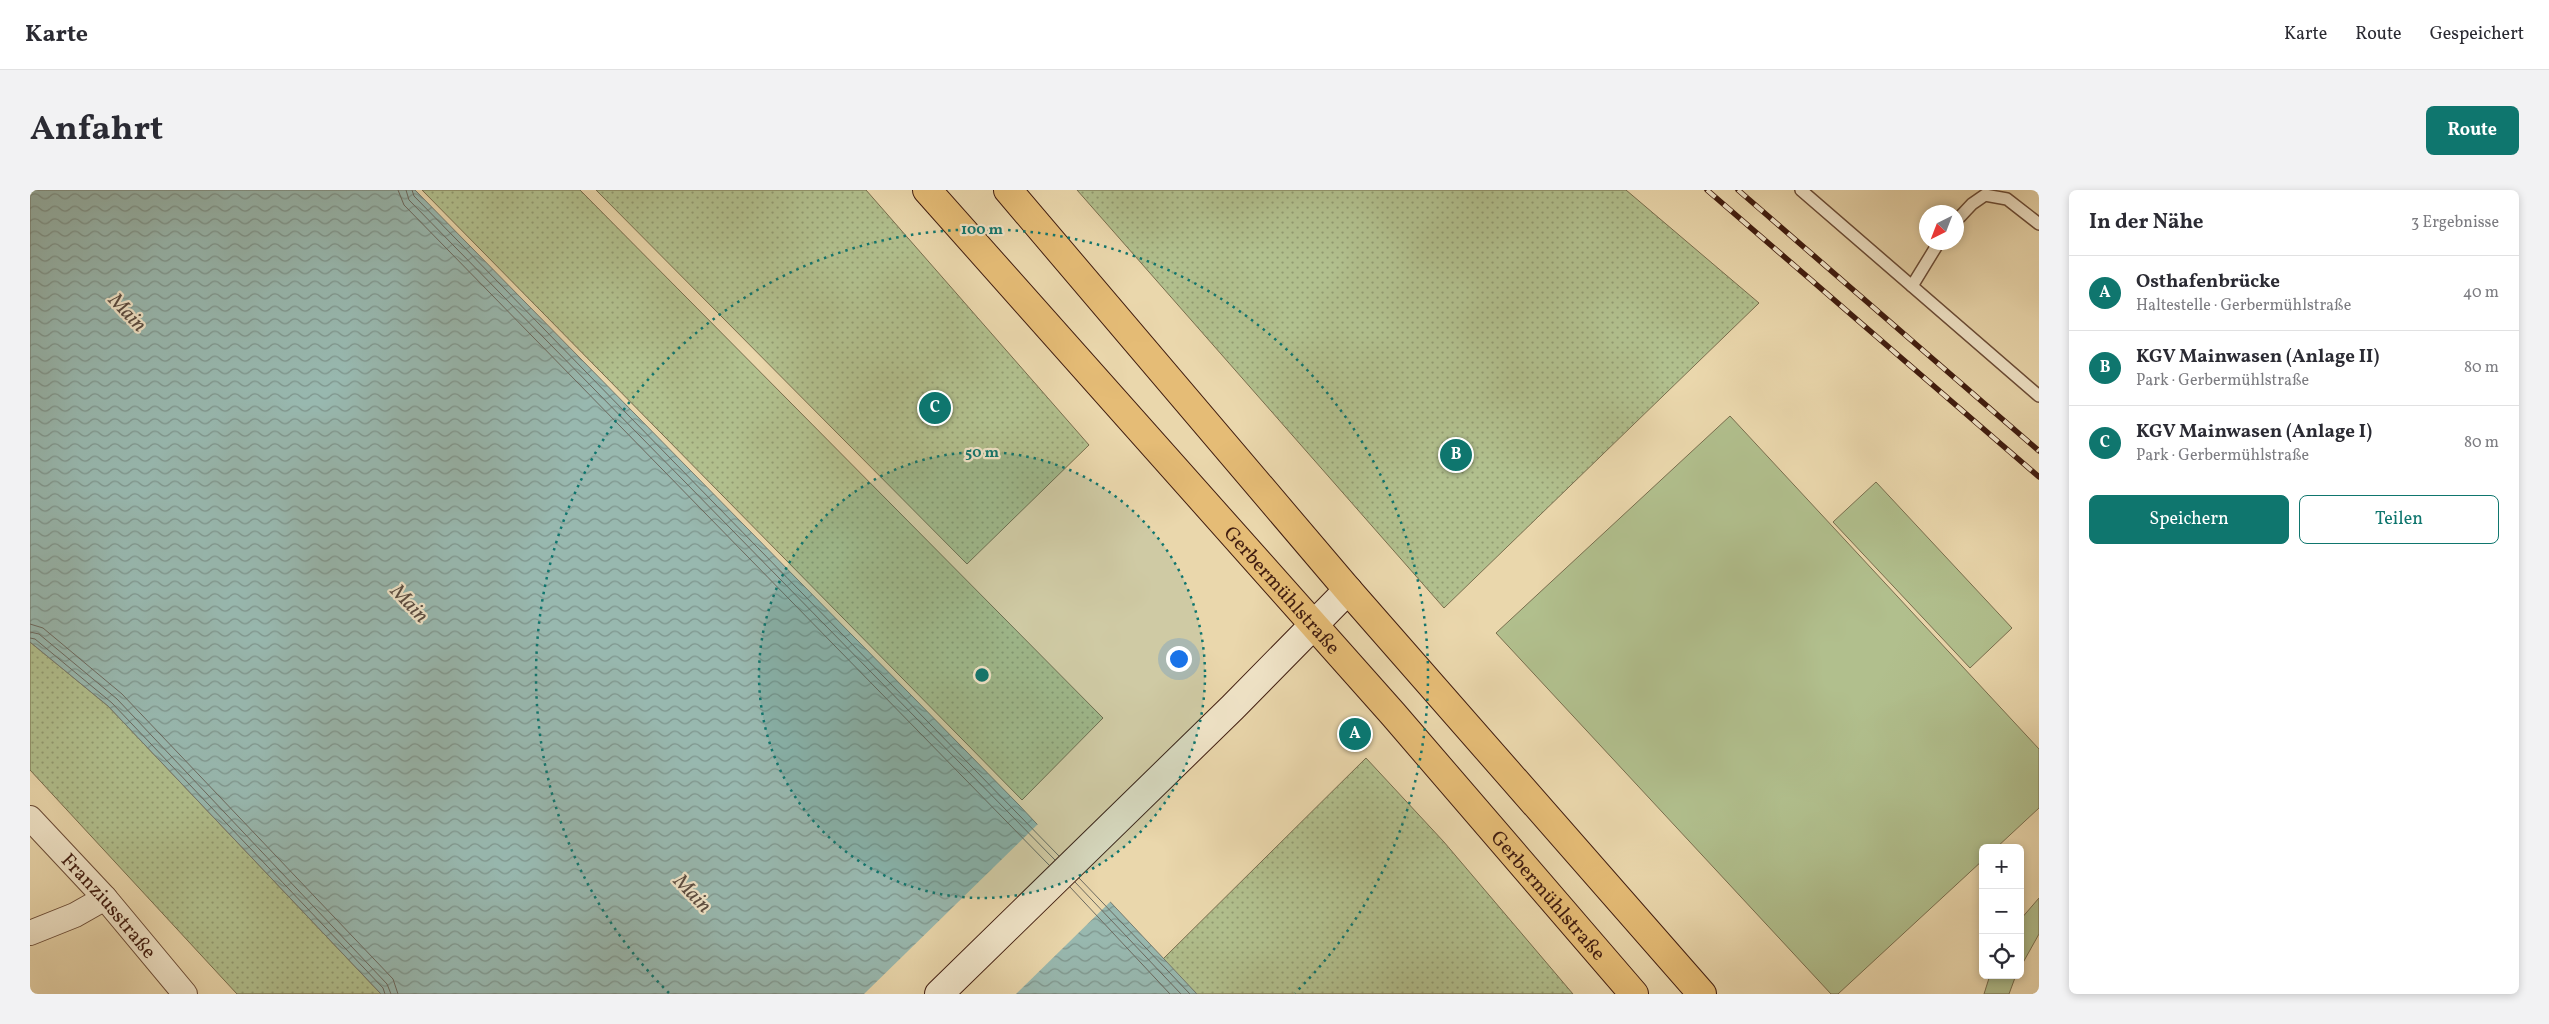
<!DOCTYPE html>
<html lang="de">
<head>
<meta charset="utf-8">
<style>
	:root { --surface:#fff; --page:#f2f2f3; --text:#2b2b33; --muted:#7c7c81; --line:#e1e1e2; --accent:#0f766e }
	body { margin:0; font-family:Vollkorn,serif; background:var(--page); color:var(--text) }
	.controls { position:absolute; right:15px; bottom:15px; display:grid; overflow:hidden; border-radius:8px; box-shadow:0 2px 8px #0003 }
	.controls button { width:45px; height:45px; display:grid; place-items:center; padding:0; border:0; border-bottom:1px solid var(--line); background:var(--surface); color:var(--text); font:25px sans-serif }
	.compass { position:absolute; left:1889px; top:15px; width:45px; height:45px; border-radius:50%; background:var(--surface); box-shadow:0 2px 8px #0003; rotate:222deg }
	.you { position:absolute; left:1148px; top:468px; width:18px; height:18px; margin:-12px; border:4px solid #fff; border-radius:50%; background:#1a73e8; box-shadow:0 0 0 8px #1a73e833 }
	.badge { display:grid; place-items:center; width:32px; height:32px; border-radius:50%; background:var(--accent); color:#fff; font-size:16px; font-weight:700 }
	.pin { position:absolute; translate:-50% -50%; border:2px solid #fff; box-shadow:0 1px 5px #0006 }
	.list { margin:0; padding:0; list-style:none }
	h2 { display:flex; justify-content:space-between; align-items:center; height:65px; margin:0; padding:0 20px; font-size:21px }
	h2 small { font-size:16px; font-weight:400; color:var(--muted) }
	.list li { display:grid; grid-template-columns:32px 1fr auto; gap:15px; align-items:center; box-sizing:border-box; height:75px; padding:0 20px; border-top:1px solid var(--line) }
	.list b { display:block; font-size:19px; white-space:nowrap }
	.list p { margin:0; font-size:16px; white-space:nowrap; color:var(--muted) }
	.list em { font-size:16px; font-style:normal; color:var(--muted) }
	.actions { display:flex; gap:10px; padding:15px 20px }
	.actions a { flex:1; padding:11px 0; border:1px solid var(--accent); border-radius:8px; text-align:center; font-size:18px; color:var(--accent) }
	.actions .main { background:var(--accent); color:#fff }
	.icon { flex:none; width:28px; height:28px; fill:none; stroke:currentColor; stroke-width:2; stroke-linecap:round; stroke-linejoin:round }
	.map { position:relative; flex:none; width:2009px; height:804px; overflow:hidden; border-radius:8px }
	header { display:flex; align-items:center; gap:30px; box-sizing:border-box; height:70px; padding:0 25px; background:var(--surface); border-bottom:1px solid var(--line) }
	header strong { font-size:24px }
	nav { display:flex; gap:28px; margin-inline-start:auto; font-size:18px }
	.intro { display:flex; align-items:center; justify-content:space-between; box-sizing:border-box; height:120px; padding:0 30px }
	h1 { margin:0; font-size:35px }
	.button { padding:12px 22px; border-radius:8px; background:var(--accent); color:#fff; font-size:18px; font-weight:700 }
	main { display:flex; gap:30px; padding:0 30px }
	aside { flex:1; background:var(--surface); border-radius:8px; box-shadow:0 2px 8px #0003 }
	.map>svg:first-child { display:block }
</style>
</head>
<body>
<header>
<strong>Karte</strong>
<nav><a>Karte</a><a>Route</a><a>Gespeichert</a></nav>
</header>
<div class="intro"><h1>Anfahrt</h1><a class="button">Route</a></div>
<main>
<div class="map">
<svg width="2009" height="804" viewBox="0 0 2009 804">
	<defs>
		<pattern id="green-dots" width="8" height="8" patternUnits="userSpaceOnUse" patternTransform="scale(1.25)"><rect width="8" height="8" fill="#b1bf8d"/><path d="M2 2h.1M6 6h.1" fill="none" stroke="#929b72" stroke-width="1.8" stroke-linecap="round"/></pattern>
		<pattern id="water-waves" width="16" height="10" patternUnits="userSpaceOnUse" patternTransform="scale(1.25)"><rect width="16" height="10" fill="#98b8af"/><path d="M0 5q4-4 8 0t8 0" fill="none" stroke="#7e958d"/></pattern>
	</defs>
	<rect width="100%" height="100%" fill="#ead7ac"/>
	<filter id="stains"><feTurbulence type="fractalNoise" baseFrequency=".004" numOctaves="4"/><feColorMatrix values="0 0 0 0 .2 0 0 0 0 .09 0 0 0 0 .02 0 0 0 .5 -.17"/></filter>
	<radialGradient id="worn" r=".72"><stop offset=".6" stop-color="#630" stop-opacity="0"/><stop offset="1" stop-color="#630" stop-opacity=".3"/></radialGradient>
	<!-- green -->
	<g fill="url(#green-dots)" stroke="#796e4e">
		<path d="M 392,0 L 550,0 L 1073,528 L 992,610 Z"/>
		<path d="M 566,0 L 836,0 L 1059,255 L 937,374 Z"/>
		<path d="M 1047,0 L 1596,0 L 1729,113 L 1414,418 Z"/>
		<path d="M 0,452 L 78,516 L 351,804 L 207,804 L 0,580 Z"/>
		<path d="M 1336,568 L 1414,652 L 1543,804 L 1167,804 L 1132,770 Z"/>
	</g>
	<!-- pitch -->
	<g fill="#b1bf8d" stroke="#796e4e">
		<path d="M 1700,226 L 2009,559 L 2009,618 L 1966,658 L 1953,658 L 1953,670 L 1808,804 L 1801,804 L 1466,443 Z"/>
		<path d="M 1846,292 L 1982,438 L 1940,478 L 1803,332 Z"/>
		<path d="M 2009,708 L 2009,744 L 1990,778 L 1990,730 Z"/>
		<path d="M 1960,785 L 1986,785 L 1979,804 L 1954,804 Z"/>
	</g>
	<!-- water -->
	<path fill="url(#water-waves)" stroke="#757a6f" d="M 0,0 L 385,0 L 989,615 L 1167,804 L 351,804 L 78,516 L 0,452 Z"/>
	<!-- pier -->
	<path fill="#ead7ac" d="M 1009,633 L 1081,711 L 986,804 L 834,804 Z"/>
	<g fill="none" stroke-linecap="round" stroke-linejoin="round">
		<!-- shore -->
		<g stroke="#6c6a60" stroke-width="1">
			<path d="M 368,0 L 374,15 L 1019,675"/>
			<path d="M 376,0 L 379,10 L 1025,670"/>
			<path d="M 382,0 L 384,6 L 1029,666"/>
			<path d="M 0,434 L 13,438 L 92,504 L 363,789 L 368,804"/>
			<path d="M 0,442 L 9,444 L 87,509 L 357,794 L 361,804"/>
			<path d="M 0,448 L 5,449 L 82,513 L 353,798 L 355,804"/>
			<path d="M 1049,688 L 1160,804"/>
			<path d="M 1045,692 L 1151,804"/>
			<path d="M 1040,697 L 1140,804"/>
		</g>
		<!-- lane casing -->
		<g stroke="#6b4c37" stroke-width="14">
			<g id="lane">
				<path d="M 1771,0 L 2009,206"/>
				<path d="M 1926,31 L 1942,14 L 1955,5 L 1977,9 L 2009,34"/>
				<path d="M 1882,96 L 1909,52"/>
			</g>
		</g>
		<!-- street casing -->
		<g stroke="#6b4c37" stroke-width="26">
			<g id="street">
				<path id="s1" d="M 0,628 L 75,708 L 155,804"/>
				<path d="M 0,743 L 45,725 L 75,708"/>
			</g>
		</g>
		<!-- secondary casing -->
		<g stroke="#411d10" stroke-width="30">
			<path id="secondary" d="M 909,804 L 1203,517 L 1318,400"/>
		</g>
		<!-- primary casing -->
		<g stroke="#411d10" stroke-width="30">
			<g id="primary">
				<path id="s2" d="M 897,0 L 1363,524 L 1604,804"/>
				<path d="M 978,0 L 1318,400 L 1672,804"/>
			</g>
		</g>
		<!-- lane -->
		<use href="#lane" stroke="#f1e5c9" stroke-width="11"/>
		<!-- street -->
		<use href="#street" stroke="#f1e5c9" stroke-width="24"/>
		<!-- secondary -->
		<use href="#secondary" stroke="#f1e5c9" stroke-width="28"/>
		<!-- primary -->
		<use href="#primary" stroke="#e5bc76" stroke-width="28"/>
		<!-- rail casing -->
		<g stroke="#411d10" stroke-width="5.5">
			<g id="rail">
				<path d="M 1677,0 L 2009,287"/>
				<path d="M 1708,0 L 2009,261"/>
			</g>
		</g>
		<!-- rail -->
		<use href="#rail" stroke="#f1e5c9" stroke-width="4" stroke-dasharray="11" stroke-linecap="butt"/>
	</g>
	<!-- distance rings -->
	<circle cx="952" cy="485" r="223" fill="#0f766e" fill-opacity=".12"/>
	<g fill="none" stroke="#0f766e" stroke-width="2.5" stroke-dasharray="2.5 5">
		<circle cx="952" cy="485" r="223"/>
		<path d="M639 803A446 446 0 1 1 1265 803"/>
	</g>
	<g text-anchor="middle" stroke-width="4.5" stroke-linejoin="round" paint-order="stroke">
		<!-- street labels -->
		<g font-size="20" fill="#411d10" stroke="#f1e5c9">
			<text dy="7" stroke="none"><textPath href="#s2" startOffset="535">Gerbermühlstraße</textPath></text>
			<text dy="7" stroke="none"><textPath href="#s2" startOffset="940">Gerbermühlstraße</textPath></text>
			<text dy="7" stroke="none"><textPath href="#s1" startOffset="118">Franziusstraße</textPath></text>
		</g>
		<!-- water labels -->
		<g font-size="21" font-style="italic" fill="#5b4c40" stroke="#f1e5c9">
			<text transform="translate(98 122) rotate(46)" y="7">Main</text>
			<text transform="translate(380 413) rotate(46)" y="7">Main</text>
			<text transform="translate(663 703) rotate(46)" y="7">Main</text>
		</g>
	</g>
	<circle cx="952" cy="485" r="8" fill="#0f766e" stroke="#f1e5c9" stroke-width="2.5"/>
	<g font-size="15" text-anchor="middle" font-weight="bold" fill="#0f766e" stroke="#f1e5c9" stroke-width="4.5" stroke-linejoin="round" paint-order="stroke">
		<text x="952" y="44">100 m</text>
		<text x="952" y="267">50 m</text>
	</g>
	<rect width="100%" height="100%" filter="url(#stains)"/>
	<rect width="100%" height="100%" fill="url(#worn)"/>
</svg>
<div class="controls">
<button>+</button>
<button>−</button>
<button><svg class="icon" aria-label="locate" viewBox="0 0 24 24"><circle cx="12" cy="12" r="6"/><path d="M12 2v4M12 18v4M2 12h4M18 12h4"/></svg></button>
</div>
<svg class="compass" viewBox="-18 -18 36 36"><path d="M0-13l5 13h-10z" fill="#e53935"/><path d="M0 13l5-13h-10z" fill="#7c7c81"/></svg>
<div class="you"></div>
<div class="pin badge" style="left:1325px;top:544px">A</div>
<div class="pin badge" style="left:1426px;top:265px">B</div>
<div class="pin badge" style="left:905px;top:218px">C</div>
</div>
<aside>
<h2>In der Nähe<small>3 Ergebnisse</small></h2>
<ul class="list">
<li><span class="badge">A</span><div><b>Osthafenbrücke</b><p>Haltestelle · Gerbermühlstraße</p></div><em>40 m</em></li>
<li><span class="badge">B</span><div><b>KGV Mainwasen (Anlage II)</b><p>Park · Gerbermühlstraße</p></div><em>80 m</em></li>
<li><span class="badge">C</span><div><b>KGV Mainwasen (Anlage I)</b><p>Park · Gerbermühlstraße</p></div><em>80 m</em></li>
</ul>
<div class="actions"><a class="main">Speichern</a><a>Teilen</a></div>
</aside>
</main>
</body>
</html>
